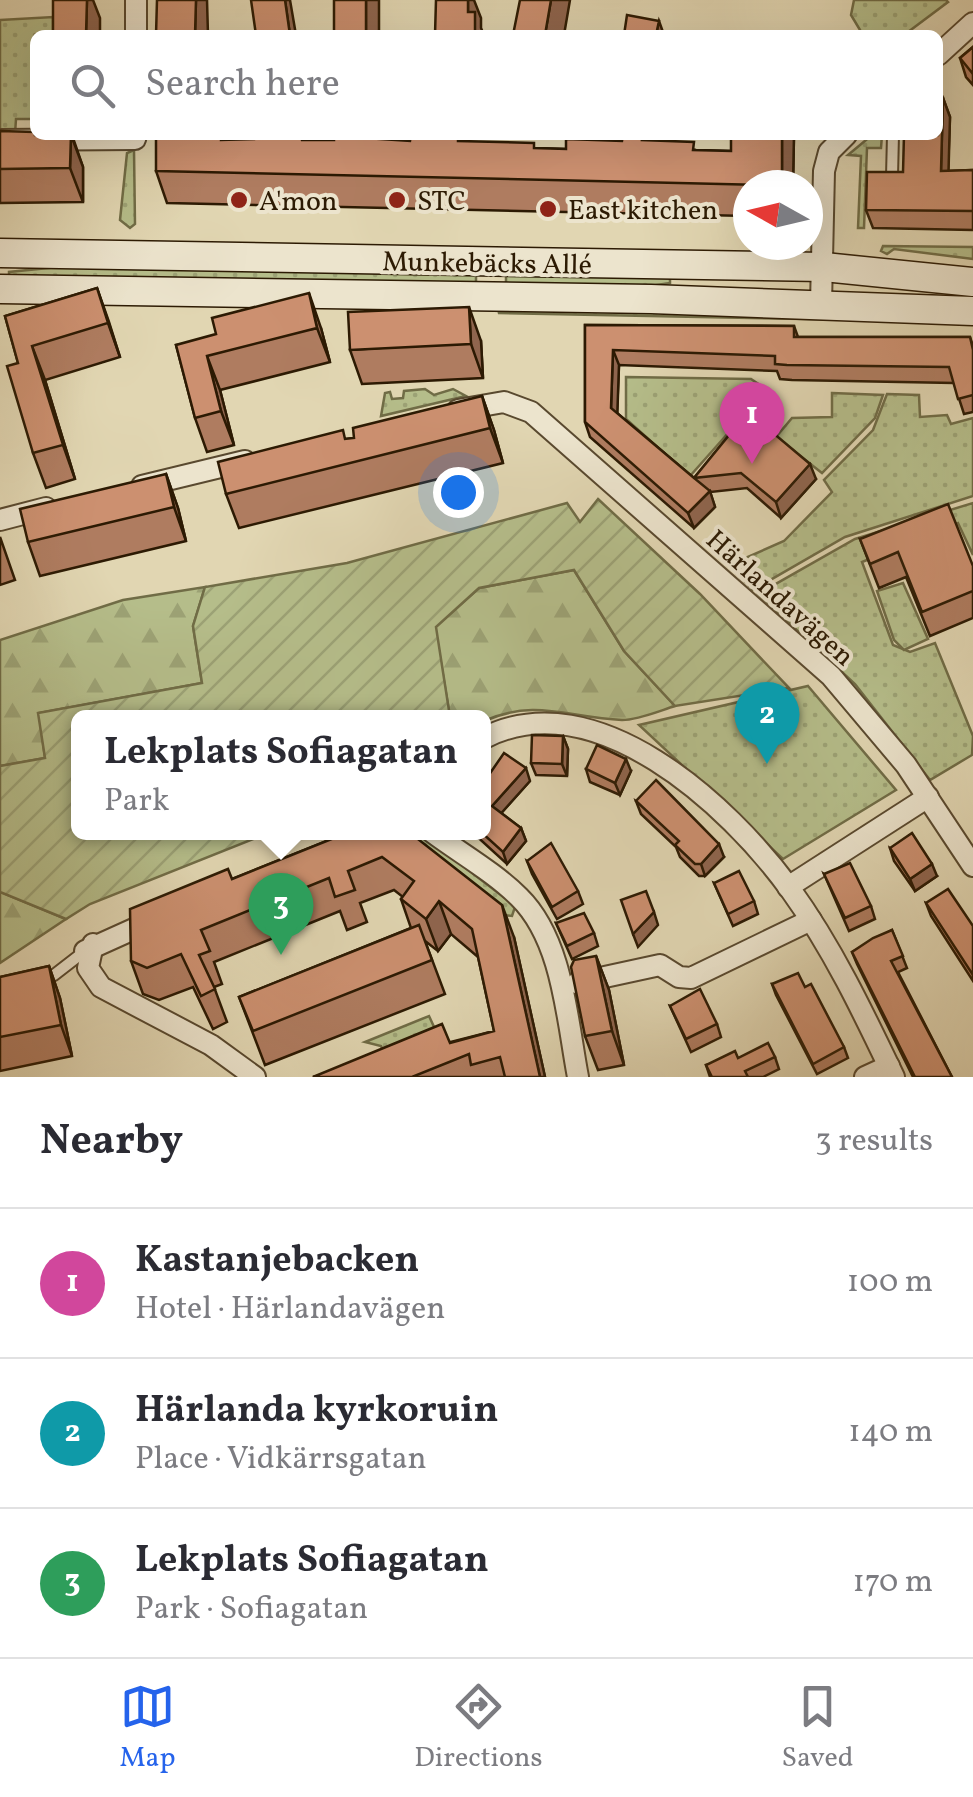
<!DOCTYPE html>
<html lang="en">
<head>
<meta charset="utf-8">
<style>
	:root { --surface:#fff; --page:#f7f7f7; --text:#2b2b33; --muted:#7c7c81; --line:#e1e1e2; --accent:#2563eb }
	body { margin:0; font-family:Vollkorn,serif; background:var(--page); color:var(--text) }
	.compass { position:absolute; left:733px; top:170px; width:90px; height:90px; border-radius:50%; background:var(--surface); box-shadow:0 10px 40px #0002; rotate:278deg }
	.you { position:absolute; left:458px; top:492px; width:35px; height:35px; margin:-25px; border:8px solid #fff; border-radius:50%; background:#1a73e8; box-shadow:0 0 0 15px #1a73e833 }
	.badge { display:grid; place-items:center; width:65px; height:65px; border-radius:50%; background:var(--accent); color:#fff; font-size:32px; font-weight:700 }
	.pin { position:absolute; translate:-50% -82px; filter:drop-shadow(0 2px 5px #0008) }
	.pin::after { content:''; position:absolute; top:52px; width:35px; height:30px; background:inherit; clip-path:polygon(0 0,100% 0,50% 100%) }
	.popup { position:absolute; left:71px; top:710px; width:420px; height:130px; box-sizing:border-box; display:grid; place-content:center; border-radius:15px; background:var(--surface); filter:drop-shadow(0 2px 8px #0005); font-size:32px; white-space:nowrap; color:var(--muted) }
	.popup b { font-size:38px; color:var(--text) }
	.popup::after { content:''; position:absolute; left:50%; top:100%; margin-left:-20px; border:20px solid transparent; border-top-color:var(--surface) }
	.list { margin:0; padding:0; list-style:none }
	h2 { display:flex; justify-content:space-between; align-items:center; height:130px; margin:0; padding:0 40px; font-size:42px }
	h2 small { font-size:32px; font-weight:400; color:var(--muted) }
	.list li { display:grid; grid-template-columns:65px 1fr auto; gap:30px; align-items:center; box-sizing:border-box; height:150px; padding:0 40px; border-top:2px solid var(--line) }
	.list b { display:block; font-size:38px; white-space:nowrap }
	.list p { margin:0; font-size:32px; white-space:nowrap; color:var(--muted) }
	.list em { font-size:32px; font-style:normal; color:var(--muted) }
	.icon { flex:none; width:55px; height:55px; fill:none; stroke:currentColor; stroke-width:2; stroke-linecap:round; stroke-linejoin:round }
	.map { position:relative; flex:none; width:973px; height:1077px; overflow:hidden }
	.search { position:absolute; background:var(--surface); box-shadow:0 10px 40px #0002; left:30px; right:30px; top:30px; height:110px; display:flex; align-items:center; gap:25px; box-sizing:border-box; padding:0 35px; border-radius:15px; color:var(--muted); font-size:38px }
	.sheet { height:580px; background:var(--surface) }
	nav { display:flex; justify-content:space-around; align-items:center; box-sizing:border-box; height:140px; border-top:2px solid var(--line); background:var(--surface); font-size:28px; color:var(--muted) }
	nav a { display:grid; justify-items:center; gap:5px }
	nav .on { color:var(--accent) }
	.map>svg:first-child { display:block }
</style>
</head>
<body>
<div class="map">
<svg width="973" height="1077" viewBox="0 0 973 1077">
	<defs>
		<pattern id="grass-dots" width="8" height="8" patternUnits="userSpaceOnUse" patternTransform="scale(2.5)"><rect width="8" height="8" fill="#b5bd8a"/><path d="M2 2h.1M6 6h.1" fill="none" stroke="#9ca275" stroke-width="1.8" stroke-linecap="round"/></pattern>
		<pattern id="forest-firs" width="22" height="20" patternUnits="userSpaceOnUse" patternTransform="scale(2.5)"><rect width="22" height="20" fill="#b5bd8a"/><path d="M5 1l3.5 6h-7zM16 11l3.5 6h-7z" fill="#9ca275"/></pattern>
		<pattern id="garden-furrows" width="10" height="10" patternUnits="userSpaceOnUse" patternTransform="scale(2.5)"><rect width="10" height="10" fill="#b5bd8a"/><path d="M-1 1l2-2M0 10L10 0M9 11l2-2" fill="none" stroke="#9ca275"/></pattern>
	</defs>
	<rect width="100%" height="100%" fill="#e1d6b2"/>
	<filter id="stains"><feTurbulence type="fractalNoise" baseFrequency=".002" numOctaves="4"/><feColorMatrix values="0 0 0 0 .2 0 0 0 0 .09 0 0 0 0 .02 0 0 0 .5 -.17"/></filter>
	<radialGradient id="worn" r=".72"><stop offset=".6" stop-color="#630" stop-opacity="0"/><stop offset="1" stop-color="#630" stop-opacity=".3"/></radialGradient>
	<!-- grass -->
	<g fill="url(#grass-dots)" stroke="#706c46" stroke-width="2.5">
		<path d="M 854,0 L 946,0 L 948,2 L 904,35 L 863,35 L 851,15 Z"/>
		<path d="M 53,17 L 53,35 L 35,35 L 35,119 L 16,119 L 15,134 L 0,134 L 0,20 Z"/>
		<path d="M 872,135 L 882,135 L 881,148 L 867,148 L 864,228 L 858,228 L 861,156 L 848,155 Z"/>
		<path d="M 134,150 L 135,224 L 130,228 L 120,220 L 127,153 Z"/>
		<path d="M 883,246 L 973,247 L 973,259 L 894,249 L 887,254 L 881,251 Z"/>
		<path d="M 78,265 L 476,272 L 476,286 L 9,277 L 9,272 Z"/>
		<path d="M 506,273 L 670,276 L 670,283 L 637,288 L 506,286 Z"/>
		<path d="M 498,308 L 859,316 L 858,320 L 499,313 Z"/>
		<path d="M 626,377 L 751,379 L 763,387 L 754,404 L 690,476 L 626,419 Z"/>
		<path d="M 425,389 L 434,395 L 453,389 L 466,396 L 381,416 L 385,393 L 390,392 L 392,399 L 403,398 L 404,391 Z"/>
		<path d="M 832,393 L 883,395 L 875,418 L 822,473 L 776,437 L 792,418 L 832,417 Z"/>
		<path d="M 887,394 L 919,395 L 920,417 L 947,415 L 951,424 L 973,418 L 973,496 L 845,537 L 753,590 L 736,573 L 734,563 L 784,541 L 832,492 L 824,480 L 873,430 Z"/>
		<path d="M 973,503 L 973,555 L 958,523 L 862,562 L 893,645 L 910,652 L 935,643 L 973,736 L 972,755 L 930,780 L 855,684 L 758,594 L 855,539 Z"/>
		<path d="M 903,583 L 928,639 L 904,650 L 894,640 L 877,591 Z"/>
		<path d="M 808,686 L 896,790 L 783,859 L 639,725 Z"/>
		<path d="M 420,833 L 510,902 L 515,907 L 512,916 L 504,915 L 412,843 Z"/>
		<path d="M 429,1016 L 446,1053 L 385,1055 L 381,1046 L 365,1042 Z"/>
	</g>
	<!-- forest -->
	<g fill="url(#forest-firs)" stroke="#706c46" stroke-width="2.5">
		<path d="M 574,570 L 624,651 L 675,706 C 659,711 638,720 622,720 C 568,718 537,698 484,721 L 484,718 L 450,717 L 435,627 L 479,588 Z"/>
		<path d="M 205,587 L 193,626 L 202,683 L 39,713 L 45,758 L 0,766 L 0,640 L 123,600 Z"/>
		<path d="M 0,892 L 66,919 L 0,963 Z"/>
	</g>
	<!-- garden -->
	<path fill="url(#garden-furrows)" stroke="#706c46" stroke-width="2.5" d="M 598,499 L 700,594 L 789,688 L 675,706 L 624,651 L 574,570 L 479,588 L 436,627 L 450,717 L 79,718 L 79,832 L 268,833 L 90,904 L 66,919 L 0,892 L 0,766 L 45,758 L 38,713 L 202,683 L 193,626 L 205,587 L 347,563 L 567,503 L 580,522 Z"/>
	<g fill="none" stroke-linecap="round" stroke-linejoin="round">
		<!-- lane casing -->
		<g stroke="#59492f" stroke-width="14">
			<g id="lane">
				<path d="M 892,176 L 893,135"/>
				<path d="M 40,979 L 54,975 L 85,951"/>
			</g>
		</g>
		<!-- street casing -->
		<g stroke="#59492f" stroke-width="24">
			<g id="street">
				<path d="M 136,35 L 136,0"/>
				<path d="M 938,55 L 973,23"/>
				<path d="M 0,140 L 135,139 L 136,135"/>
				<path d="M 821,304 L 824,171 L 829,152 L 846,135"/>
				<path d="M 458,410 L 504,402 L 531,412 L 831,676 L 906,765 L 973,866"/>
				<path d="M 142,486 L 245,461"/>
				<path d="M 0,520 L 46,508"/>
				<path d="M 484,738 C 595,681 729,805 790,889 C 832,947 863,1012 894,1077"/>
				<path d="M 432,832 C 460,853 494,872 519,897 C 563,940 567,1020 578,1077"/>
				<path d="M 788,887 L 928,797"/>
				<path d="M 93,944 L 88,968 L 101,987 L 211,1045 L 255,1077"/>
				<path d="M 85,951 L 156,919"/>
				<path d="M 577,983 L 660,965 L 679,977 L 691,978 L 811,920"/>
				<path d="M 865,1077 L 889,1066"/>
			</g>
		</g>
		<!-- secondary casing -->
		<g stroke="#2c1a03" stroke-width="31">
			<g id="secondary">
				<path d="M 0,253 L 824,267 L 973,282"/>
				<path d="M 0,289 L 651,299 L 973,311"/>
			</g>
		</g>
		<!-- lane -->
		<use href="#lane" stroke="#ece4cd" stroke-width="10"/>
		<!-- street -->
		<use href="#street" stroke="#ece4cd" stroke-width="20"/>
		<!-- secondary -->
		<use href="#secondary" stroke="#ece4cd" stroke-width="28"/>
	</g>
	<!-- wall -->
	<g fill="#af7c60" stroke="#2c1a03" stroke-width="2.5">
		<path d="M 973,47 L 973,85 L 966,77 L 960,58 Z"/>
		<path d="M 943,98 L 950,117 L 948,171 L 973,170 L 973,230 L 873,228 L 866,210 L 903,172 Z"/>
		<path d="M 0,131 L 35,135 L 72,135 L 83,167 L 83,202 L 0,203 Z"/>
		<path d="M 458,135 L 460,141 L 535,148 L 566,149 L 622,141 L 623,135 L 655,135 L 654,141 L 696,150 L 731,151 L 794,135 L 793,185 L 748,185 L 748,216 L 167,203 L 156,171 L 224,140 L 410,141 Z"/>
		<path d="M 97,288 L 120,357 L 45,380 L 75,479 L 46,488 L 33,453 L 18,363 L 5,316 Z"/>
		<path d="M 585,325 L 794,326 L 798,337 L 970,337 L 973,346 L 973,412 L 964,414 L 954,383 L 792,380 L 780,379 L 777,371 L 619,365 L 617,413 L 694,478 L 748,412 L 816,479 L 781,518 L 747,488 L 710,492 L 715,507 L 694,528 L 590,437 L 585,422 Z"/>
		<path d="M 321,328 L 330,362 L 220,390 L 234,445 L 207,452 L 195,418 L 176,345 Z"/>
		<path d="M 481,341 L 483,378 L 362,384 L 350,350 Z"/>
		<path d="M 482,396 L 494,430 L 503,463 L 239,528 L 226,494 L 346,439 L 354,438 Z"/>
		<path d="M 166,474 L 178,508 L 186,541 L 40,576 L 28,542 Z"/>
		<path d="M 0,537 L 15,580 L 0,585 Z"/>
		<path d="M 860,539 L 973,566 L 973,618 L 930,636 L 906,577 L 879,588 Z"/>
		<path d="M 563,736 L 568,749 L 567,776 L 536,775 L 531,763 Z"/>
		<path d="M 586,769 L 631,771 L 620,795 L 590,782 Z"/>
		<path d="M 530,781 L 501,813 L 521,828 L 526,841 L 507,864 L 472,832 L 484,832 Z"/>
		<path d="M 636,801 L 724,857 L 705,876 L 699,876 L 680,857 L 676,847 L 641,814 Z"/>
		<path d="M 349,832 L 514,937 L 545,1077 L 313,1077 L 494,1031 L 478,957 L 451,934 L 438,951 L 425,941 L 445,994 L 265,1065 L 239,997 L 411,928 L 401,899 L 403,897 L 394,890 L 360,903 L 367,922 L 347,930 L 340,911 L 214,962 L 222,984 L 214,987 L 227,1022 L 213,1029 L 193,987 L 159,1000 L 143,994 L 131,961 L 232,879 Z"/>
		<path d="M 890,848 L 937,876 L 915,891 L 894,861 Z"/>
		<path d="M 527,861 L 578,891 L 583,904 L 557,919 L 532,874 Z"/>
		<path d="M 824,874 L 871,906 L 875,919 L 849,931 Z"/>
		<path d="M 714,883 L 754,901 L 758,914 L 733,926 Z"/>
		<path d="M 926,903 L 973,926 L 973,981 L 931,916 Z"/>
		<path d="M 556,923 L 594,933 L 598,946 L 572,959 Z"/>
		<path d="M 892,930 L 907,968 L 898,972 L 952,1077 L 913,1077 L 857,964 L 852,952 Z"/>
		<path d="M 596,956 L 609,990 L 624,1065 L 598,1070 L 585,1036 Z"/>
		<path d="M 49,966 L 60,998 L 72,1056 L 0,1071 L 0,977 Z"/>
		<path d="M 772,984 L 805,987 L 844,1047 L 848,1058 L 817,1074 L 776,995 Z"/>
		<path d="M 670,1006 L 717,1024 L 721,1037 L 691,1052 Z"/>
		<path d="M 775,1057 L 779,1069 L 763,1077 L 710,1077 L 706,1065 L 738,1058 Z"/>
	</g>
	<!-- shaded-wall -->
	<g fill="#8f654e" stroke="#2c1a03" stroke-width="2.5">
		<path d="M 87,0 L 93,0 L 100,18 L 100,35 L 86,35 Z"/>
		<path d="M 196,0 L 207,0 L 208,35 L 195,35 Z"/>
		<path d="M 285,0 L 290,0 L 296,35 L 290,35 Z"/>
		<rect x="366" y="0" width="13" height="35"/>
		<path d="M 468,0 L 474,0 L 481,18 L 481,28 L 484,35 L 475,35 L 468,12 Z"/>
		<path d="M 551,0 L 570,0 L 564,35 L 545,35 Z"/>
		<path d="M 659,21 L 664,35 L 656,35 Z"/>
		<path d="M 943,98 L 950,117 L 948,190 L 941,171 Z"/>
		<path d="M 71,135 L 83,167 L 83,202 L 70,168 Z"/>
		<path d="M 643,135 L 655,135 L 654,141 L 642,140 Z"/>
		<path d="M 782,135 L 794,135 L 793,185 L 783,185 L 782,180 Z"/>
		<path d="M 97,288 L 109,322 L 120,357 L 108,323 Z"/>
		<path d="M 309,293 L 321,328 L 330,362 L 317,328 Z"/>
		<path d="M 469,307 L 481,341 L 483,378 L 471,344 Z"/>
		<path d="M 32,346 L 45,380 L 75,479 L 63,445 Z"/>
		<path d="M 613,350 L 619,365 L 617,423 L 611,408 Z"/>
		<path d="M 207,356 L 220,390 L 234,445 L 221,411 Z"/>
		<path d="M 482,396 L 494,430 L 503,463 L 490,428 Z"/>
		<path d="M 810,464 L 816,479 L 781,518 L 776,502 Z"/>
		<path d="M 166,474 L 178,508 L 186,541 L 174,507 Z"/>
		<path d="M 710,491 L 715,507 L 694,528 L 688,513 Z"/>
		<path d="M 563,736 L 568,749 L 567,776 L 562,764 Z"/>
		<path d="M 626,759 L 631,771 L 620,795 L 615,783 Z"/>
		<path d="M 526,768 L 530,781 L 497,818 L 492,806 Z"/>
		<path d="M 521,828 L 526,841 L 507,864 L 503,852 Z"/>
		<path d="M 719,844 L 724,857 L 705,876 L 701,864 Z"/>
		<path d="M 932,864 L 937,876 L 915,891 L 910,879 Z"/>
		<path d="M 439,901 L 451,934 L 438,951 L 426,919 Z"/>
		<path d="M 502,905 L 514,937 L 545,1077 L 540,1077 Z"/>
		<path d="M 654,912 L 658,925 L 638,947 L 633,934 Z"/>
		<path d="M 596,956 L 609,990 L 624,1065 L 612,1031 Z"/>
		<path d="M 49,966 L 60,998 L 72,1056 L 61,1025 Z"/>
	</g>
	<!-- building -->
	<g fill="#cc9070" stroke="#2c1a03" stroke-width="2.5">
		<path d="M 53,0 L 87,0 L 86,35 L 53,35 Z"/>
		<path d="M 157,0 L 196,0 L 195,35 L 156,35 Z"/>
		<path d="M 251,0 L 285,0 L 290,35 L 256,35 Z"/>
		<rect x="334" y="0" width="32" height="35"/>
		<path d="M 436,0 L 468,0 L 468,12 L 475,12 L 475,35 L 435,35 Z"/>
		<path d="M 520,0 L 551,0 L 545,35 L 513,35 Z"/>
		<path d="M 627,15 L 659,21 L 656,35 L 624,35 Z"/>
		<path d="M 783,32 L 784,35 L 736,35 Z"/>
		<path d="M 973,47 L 973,74 L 960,58 Z"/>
		<path d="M 938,98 L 943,98 L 941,171 L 973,170 L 973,211 L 866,210 L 867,172 L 903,172 L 904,135 L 938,135 Z"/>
		<path d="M 0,131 L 35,132 L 35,135 L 71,135 L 70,168 L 0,169 Z"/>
		<path d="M 173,135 L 221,135 L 221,140 L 254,139 L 254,135 L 301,135 L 302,140 L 334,140 L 334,136 L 410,141 L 411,135 L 458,135 L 458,141 L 534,143 L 534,148 L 566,149 L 566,139 L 622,141 L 623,135 L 643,135 L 642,140 L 694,142 L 693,150 L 731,151 L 731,135 L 782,135 L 782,180 L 768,179 L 768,185 L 156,171 L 156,138 L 173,138 Z"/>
		<path d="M 97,288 L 108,323 L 32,346 L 63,445 L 33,453 L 7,366 L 18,363 L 5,316 Z"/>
		<path d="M 309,293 L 317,328 L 207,356 L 221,411 L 195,418 L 176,345 L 216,334 L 212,318 Z"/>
		<path d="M 469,307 L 471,344 L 350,350 L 348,312 Z"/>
		<path d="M 585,325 L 794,326 L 794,337 L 970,337 L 973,350 L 973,395 L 958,399 L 949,367 L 787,365 L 775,364 L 775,356 L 613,350 L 611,408 L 694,478 L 748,412 L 810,464 L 776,502 L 741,473 L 694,478 L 710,491 L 688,513 L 585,422 Z"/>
		<path d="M 482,396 L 490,428 L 226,494 L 218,462 L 343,430 L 345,439 L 354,438 L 353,428 Z"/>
		<path d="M 166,474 L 174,507 L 28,542 L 20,509 Z"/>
		<path d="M 948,504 L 973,566 L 973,591 L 922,612 L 898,552 L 870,564 L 860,539 Z"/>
		<path d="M 532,735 L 563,736 L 562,764 L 531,763 Z"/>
		<path d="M 597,745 L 626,759 L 615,783 L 586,769 Z"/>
		<path d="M 504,753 L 526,768 L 492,806 L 521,828 L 503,852 L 481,832 L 484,832 L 484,782 Z"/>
		<path d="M 656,780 L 719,844 L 701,864 L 695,864 L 675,845 L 679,841 L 636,801 Z"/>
		<path d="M 349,832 L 409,832 L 502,905 L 540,1077 L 505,1077 L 500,1057 L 471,1065 L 469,1054 L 412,1077 L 313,1077 L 442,1024 L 450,1043 L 494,1031 L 472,929 L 439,901 L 426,919 L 401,899 L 414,881 L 382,857 L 348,871 L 355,890 L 335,897 L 329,878 L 201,930 L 210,951 L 199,955 L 215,989 L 201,996 L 181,954 L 147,968 L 131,961 L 130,909 L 228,869 L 232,879 Z"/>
		<path d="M 912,833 L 932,864 L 910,879 L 890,848 Z"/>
		<path d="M 551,843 L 578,891 L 552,907 L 527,861 Z"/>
		<path d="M 850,863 L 871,906 L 845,918 L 824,874 Z"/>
		<path d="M 739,871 L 754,901 L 728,914 L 714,883 Z"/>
		<path d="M 948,889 L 973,926 L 973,975 L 926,903 Z"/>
		<path d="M 646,891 L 654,912 L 633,934 L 621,900 Z"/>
		<path d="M 584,913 L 594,933 L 567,946 L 556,923 Z"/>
		<path d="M 419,925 L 432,960 L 253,1031 L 239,997 Z"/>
		<path d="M 892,930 L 903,956 L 891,961 L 952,1077 L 915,1077 L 852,952 L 873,938 Z"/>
		<path d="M 596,956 L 612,1031 L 585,1036 L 571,967 L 574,960 Z"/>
		<path d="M 49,966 L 61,1025 L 0,1037 L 0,977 Z"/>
		<path d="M 798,973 L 805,987 L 811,984 L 844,1047 L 813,1064 L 772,984 Z"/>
		<path d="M 700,989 L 717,1024 L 686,1039 L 670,1006 Z"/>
		<path d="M 768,1043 L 775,1057 L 745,1071 L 748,1077 L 712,1077 L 706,1065 L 735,1051 L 738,1058 Z"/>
	</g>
	<!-- markers -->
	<g fill="#8f2418" stroke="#ece4cd" stroke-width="4">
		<circle cx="239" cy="200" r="10"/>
		<circle cx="397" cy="200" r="10"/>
		<circle cx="548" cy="209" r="10"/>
	</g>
	<g text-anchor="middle" stroke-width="8" stroke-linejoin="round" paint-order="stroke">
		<!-- poi labels -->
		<g font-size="28" fill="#2c1a03" stroke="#ece4cd" text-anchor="start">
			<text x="259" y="210">A'mon</text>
			<text x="417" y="210">STC</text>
			<text x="568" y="219">East kitchen</text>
		</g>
		<!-- street labels -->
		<g font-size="28" fill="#2c1a03" stroke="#ece4cd">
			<text transform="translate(487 262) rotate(1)" y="10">Munkebäcks Allé</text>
			<text transform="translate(781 597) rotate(42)" y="10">Härlandavägen</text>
		</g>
	</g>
	<rect width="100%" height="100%" filter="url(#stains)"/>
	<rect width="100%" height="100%" fill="url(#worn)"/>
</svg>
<svg class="compass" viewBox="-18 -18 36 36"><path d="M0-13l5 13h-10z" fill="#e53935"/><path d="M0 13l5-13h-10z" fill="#7c7c81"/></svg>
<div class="you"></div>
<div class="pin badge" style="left:752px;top:464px;background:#d1479c">1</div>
<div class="pin badge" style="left:767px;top:764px;background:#0f9aa8">2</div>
<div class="pin badge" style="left:281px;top:955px;background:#2e9e5b">3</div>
<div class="popup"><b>Lekplats Sofiagatan</b>Park</div>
<div class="search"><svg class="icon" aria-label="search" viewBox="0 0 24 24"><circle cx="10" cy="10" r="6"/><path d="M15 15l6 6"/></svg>Search here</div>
</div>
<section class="sheet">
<h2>Nearby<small>3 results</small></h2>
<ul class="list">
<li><span class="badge" style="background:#d1479c">1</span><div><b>Kastanjebacken</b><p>Hotel · Härlandavägen</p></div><em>100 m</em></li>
<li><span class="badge" style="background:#0f9aa8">2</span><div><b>Härlanda kyrkoruin</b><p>Place · Vidkärrsgatan</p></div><em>140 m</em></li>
<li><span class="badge" style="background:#2e9e5b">3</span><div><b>Lekplats Sofiagatan</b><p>Park · Sofiagatan</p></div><em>170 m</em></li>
</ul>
</section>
<nav>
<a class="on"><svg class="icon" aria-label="map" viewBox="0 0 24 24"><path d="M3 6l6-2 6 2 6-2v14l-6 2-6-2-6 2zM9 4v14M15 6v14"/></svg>Map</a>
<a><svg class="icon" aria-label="directions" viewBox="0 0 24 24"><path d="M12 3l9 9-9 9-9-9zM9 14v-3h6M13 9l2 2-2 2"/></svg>Directions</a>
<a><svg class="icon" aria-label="saved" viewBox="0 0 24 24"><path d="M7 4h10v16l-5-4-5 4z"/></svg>Saved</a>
</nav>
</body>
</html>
